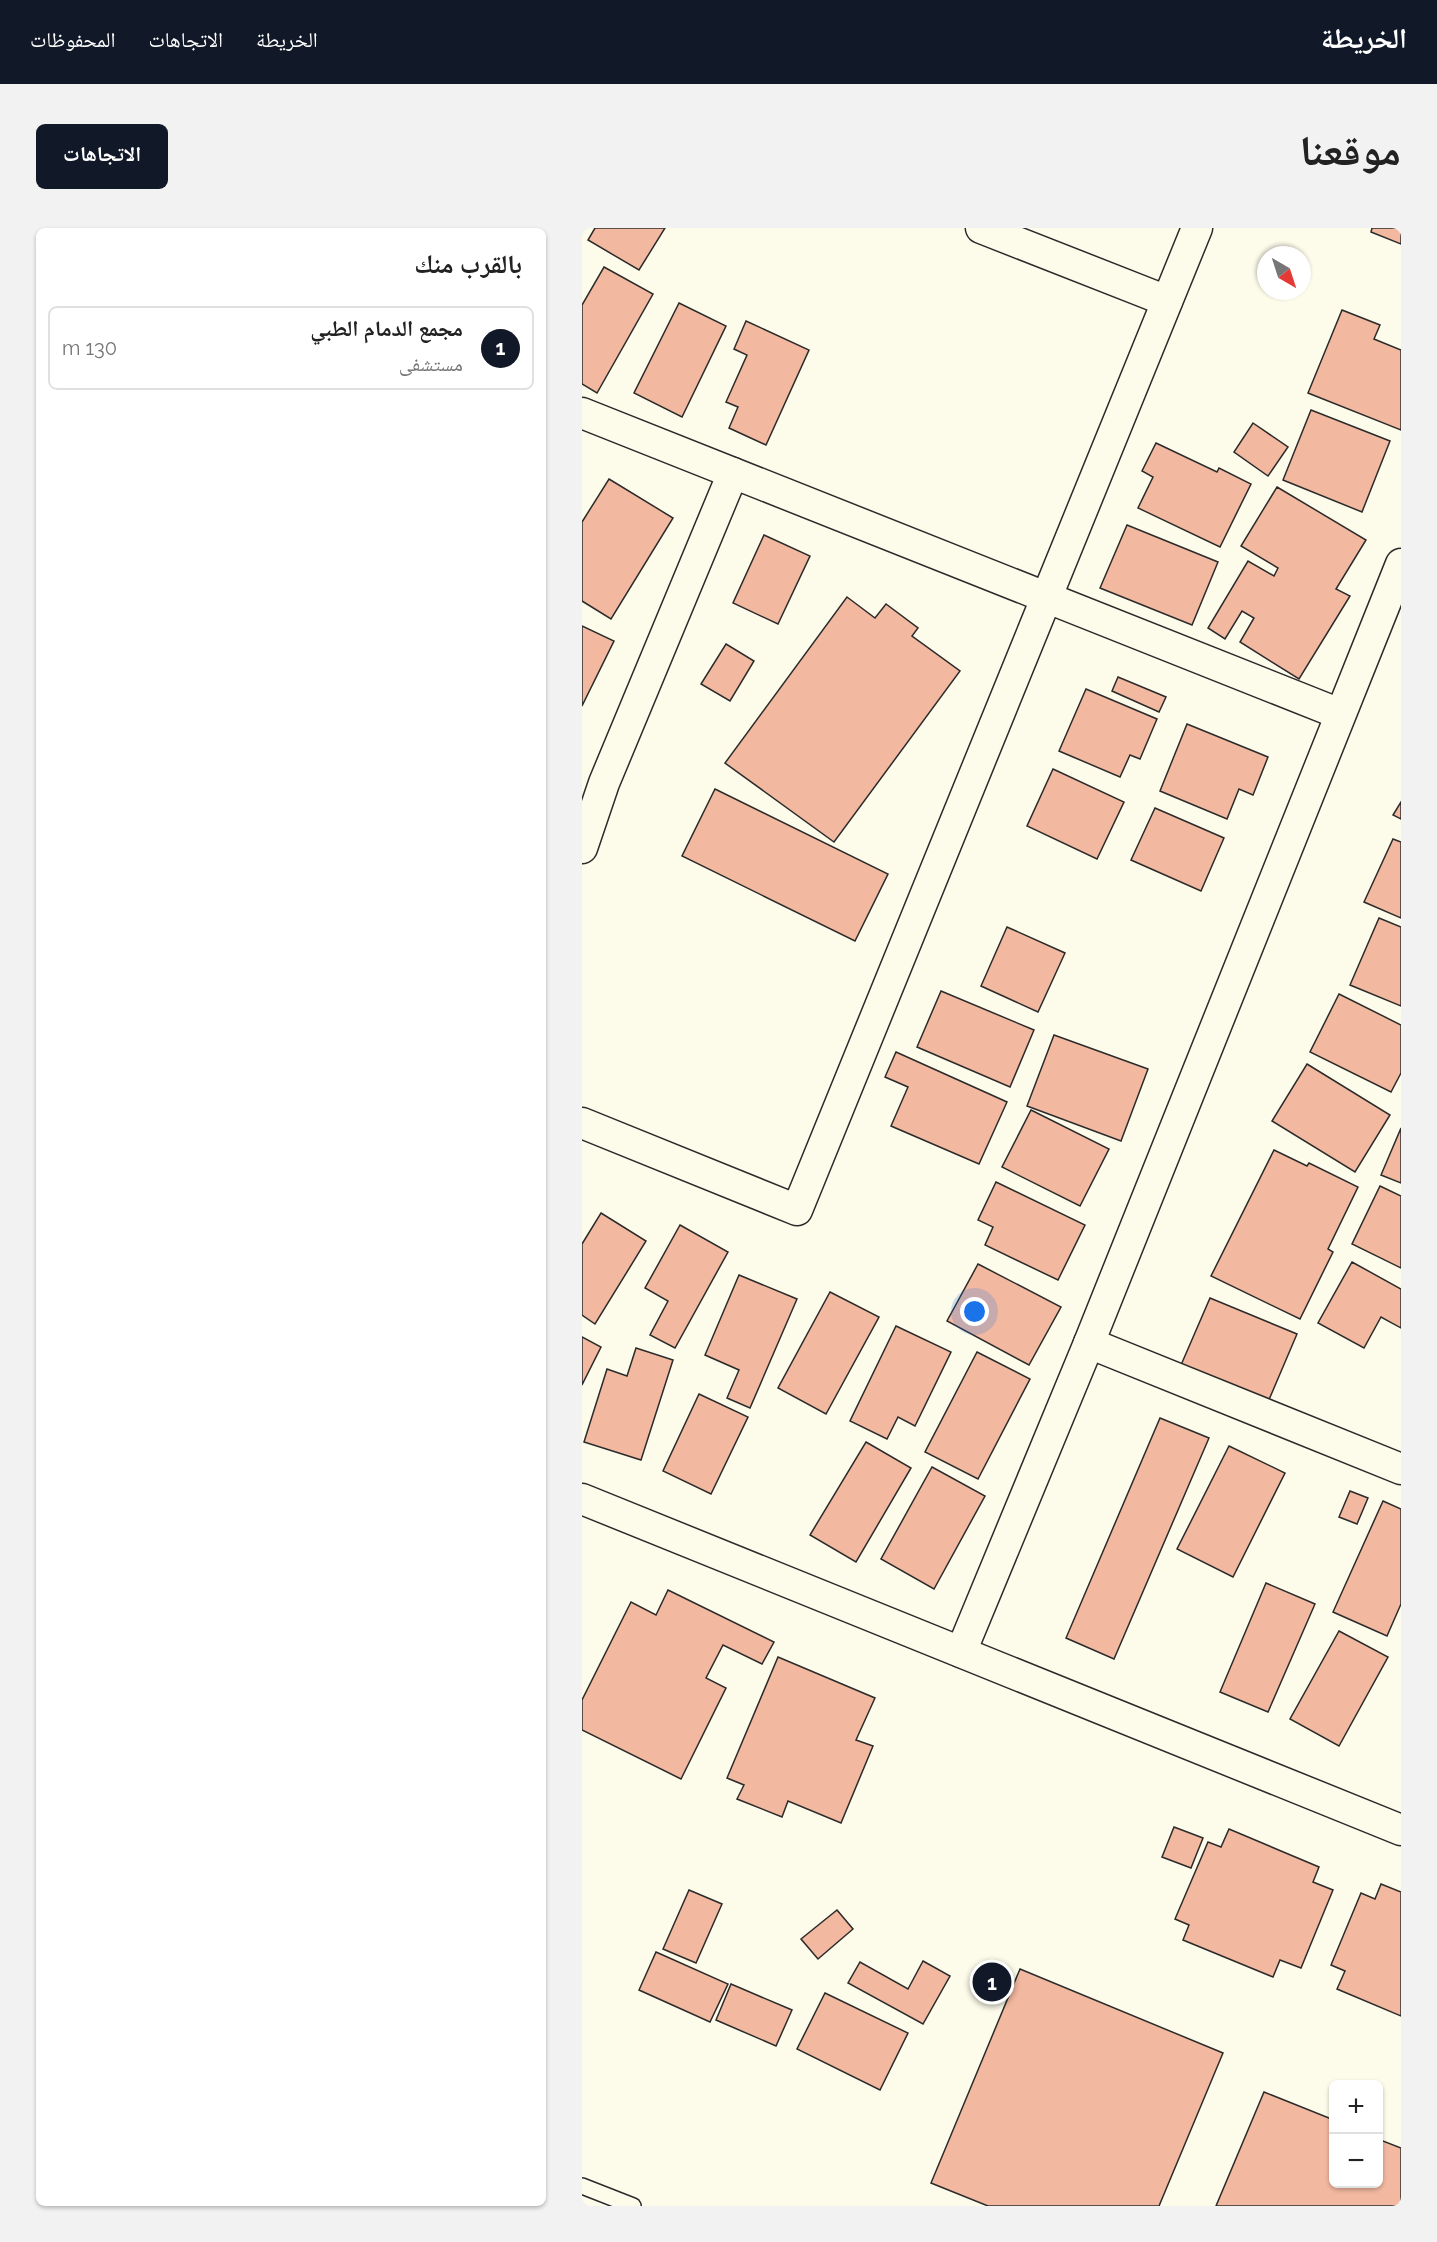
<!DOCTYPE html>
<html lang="ar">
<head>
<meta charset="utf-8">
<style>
	:root { --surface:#fff; --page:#f2f2f2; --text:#222; --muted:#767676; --line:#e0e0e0; --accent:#111827 }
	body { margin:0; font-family:Raleway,"Noto Naskh Arabic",sans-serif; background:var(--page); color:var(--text); direction:rtl }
	.controls { position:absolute; right:18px; bottom:18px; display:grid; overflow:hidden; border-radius:9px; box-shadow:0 2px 4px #0004 }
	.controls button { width:54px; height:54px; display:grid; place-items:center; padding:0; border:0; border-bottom:2px solid var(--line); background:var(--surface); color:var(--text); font:30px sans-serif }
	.compass { position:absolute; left:675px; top:18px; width:54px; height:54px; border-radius:50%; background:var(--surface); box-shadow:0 2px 4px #0004; rotate:141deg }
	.you { position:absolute; left:393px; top:1084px; width:21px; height:21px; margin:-15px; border:4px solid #fff; border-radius:50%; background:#1a73e8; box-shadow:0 0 0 9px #1a73e833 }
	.badge { display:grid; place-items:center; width:39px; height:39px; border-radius:50%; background:var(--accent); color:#fff; font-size:20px; font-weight:700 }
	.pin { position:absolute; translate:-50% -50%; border:3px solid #fff; box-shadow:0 2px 6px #0006 }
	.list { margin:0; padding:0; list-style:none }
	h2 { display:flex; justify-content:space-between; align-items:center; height:78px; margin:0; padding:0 24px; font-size:26px }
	h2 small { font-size:20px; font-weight:400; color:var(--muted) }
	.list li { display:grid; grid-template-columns:39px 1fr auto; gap:18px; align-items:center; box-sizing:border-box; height:84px; margin:0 12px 12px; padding:0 12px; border:2px solid var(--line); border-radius:9px }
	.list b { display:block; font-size:22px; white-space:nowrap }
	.list p { margin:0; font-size:20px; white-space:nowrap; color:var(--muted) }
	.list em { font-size:20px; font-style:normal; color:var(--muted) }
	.map { position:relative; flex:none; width:819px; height:1978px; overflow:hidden; direction:ltr; border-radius:9px }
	header { display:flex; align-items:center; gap:36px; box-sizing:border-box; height:84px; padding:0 30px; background:var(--accent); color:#fff }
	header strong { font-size:28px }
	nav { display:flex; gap:33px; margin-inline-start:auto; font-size:21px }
	.intro { display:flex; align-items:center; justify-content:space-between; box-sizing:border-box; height:144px; padding:0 36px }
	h1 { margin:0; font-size:42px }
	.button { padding:15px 27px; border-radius:9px; background:var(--accent); color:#fff; font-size:21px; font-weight:700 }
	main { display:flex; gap:36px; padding:0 36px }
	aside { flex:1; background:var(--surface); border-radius:9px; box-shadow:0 2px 4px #0004 }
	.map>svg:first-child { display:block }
</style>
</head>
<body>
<header>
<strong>الخريطة</strong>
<nav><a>الخريطة</a><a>الاتجاهات</a><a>المحفوظات</a></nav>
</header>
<div class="intro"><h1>موقعنا</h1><a class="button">الاتجاهات</a></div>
<main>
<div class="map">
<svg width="819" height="1978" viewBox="0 0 819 1978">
	<rect width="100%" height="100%" fill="#fdfbea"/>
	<!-- building -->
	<g fill="#f2b8a0" stroke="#2b2b2b" stroke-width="1.5">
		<path d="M 13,0 L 83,0 L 57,42 L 6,12 Z"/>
		<path d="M 790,0 L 819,0 L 819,16 L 789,4 Z"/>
		<path d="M 22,39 L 71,66 L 15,165 L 0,156 L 0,77 Z"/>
		<path d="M 97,75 L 144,98 L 100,189 L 52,165 Z"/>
		<path d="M 760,82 L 798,97 L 792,111 L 819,122 L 819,202 L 726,165 Z"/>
		<path d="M 164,93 L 227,122 L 184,217 L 147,200 L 156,179 L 144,174 L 165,127 L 152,121 Z"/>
		<path d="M 729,182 L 808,213 L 780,284 L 701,252 Z"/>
		<path d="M 671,195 L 706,219 L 686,248 L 652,224 Z"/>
		<path d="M 574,215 L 635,244 L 637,240 L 669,256 L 638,319 L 556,280 L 571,249 L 560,243 Z"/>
		<path d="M 27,251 L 91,290 L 29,391 L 0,373 L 0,294 Z"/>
		<path d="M 695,259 L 784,312 L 754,361 L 768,368 L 717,451 L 658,414 L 672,390 L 660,383 L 643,411 L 626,400 L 666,333 L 692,348 L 696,340 L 659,318 Z"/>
		<path d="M 545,297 L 636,334 L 610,397 L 518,360 Z"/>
		<path d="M 182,307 L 228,328 L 196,396 L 151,375 Z"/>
		<path d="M 265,369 L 293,390 L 304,376 L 336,400 L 330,408 L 378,443 L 252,614 L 143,535 Z"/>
		<path d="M 0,398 L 32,413 L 0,478 Z"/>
		<path d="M 144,416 L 172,433 L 148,473 L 119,456 Z"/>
		<path d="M 536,449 L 584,469 L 577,484 L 530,463 Z"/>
		<path d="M 504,461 L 575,491 L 558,531 L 548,527 L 538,549 L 477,523 Z"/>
		<path d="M 605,496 L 686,529 L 671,567 L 657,561 L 645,591 L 578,563 Z"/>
		<path d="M 471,541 L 542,574 L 515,631 L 445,598 Z"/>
		<path d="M 133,561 L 306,646 L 273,713 L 100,628 Z"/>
		<path d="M 819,574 L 819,591 L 811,587 Z"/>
		<path d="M 573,580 L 642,610 L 619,663 L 549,632 Z"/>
		<path d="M 811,611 L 819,614 L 819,690 L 782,674 Z"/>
		<path d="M 797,690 L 819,699 L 819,778 L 768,757 Z"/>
		<path d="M 425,699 L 483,725 L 456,784 L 399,758 Z"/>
		<path d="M 359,763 L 452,802 L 428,859 L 335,819 Z"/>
		<path d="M 757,766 L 819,797 L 819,845 L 809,864 L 728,824 Z"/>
		<path d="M 472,807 L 566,841 L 539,913 L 445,878 Z"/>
		<path d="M 314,824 L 425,874 L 397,936 L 309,898 L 326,859 L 303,849 Z"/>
		<path d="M 725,836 L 808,887 L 773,944 L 690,893 Z"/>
		<path d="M 449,882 L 527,921 L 498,978 L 420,939 Z"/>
		<path d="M 819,900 L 819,955 L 799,947 Z"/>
		<path d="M 692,922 L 725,938 L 727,935 L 776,959 L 746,1021 L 751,1024 L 718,1091 L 629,1048 Z"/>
		<path d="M 414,954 L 503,997 L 476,1052 L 403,1017 L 411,999 L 396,992 Z"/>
		<path d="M 798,958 L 819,968 L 819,1040 L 770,1016 Z"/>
		<path d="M 19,985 L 64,1013 L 13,1096 L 0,1087 L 0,1016 Z"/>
		<path d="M 98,997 L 146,1024 L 93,1120 L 68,1107 L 86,1073 L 63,1060 Z"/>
		<path d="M 770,1034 L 819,1061 L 819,1100 L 799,1089 L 782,1120 L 736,1095 Z"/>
		<path d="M 396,1036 L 479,1079 L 447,1137 L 365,1093 Z"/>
		<path d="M 157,1047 L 215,1071 L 168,1180 L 145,1170 L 157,1142 L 123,1127 Z"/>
		<path d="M 248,1064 L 297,1089 L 244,1186 L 196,1160 Z"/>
		<path d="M 628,1070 L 715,1106 L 686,1174 L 599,1137 Z"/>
		<path d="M 314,1098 L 369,1124 L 333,1198 L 316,1189 L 305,1211 L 268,1193 Z"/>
		<path d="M 0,1109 L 19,1119 L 0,1157 Z"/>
		<path d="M 54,1120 L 91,1132 L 59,1232 L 2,1214 L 25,1141 L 45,1148 Z"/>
		<path d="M 395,1124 L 448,1151 L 396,1251 L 343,1224 Z"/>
		<path d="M 117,1166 L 166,1189 L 129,1266 L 81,1243 Z"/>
		<path d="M 578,1190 L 627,1210 L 532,1431 L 484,1410 Z"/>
		<path d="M 284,1214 L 329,1240 L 274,1334 L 228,1307 Z"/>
		<path d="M 647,1218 L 703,1245 L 651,1349 L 595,1321 Z"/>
		<path d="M 350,1239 L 403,1268 L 352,1361 L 299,1331 Z"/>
		<path d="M 768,1263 L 786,1270 L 775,1296 L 757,1289 Z"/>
		<path d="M 801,1273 L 819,1281 L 819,1376 L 805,1408 L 751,1384 Z"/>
		<path d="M 684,1355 L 733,1376 L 686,1484 L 638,1464 Z"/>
		<path d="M 86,1362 L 192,1414 L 180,1436 L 141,1417 L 124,1450 L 144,1460 L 99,1551 L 0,1502 L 0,1472 L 49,1374 L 74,1387 Z"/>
		<path d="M 757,1403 L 806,1429 L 757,1518 L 708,1491 Z"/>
		<path d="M 196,1429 L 293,1470 L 274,1512 L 291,1518 L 259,1595 L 206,1573 L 200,1589 L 155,1571 L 162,1557 L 145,1550 Z"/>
		<path d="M 592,1599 L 621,1610 L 609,1640 L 580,1629 Z"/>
		<path d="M 647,1601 L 737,1639 L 731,1654 L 751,1662 L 719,1740 L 698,1732 L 691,1749 L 601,1712 L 607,1697 L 593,1691 L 626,1614 L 639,1619 Z"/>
		<path d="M 799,1656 L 819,1664 L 819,1788 L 755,1761 L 763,1743 L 749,1737 L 779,1665 L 793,1671 Z"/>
		<path d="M 107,1662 L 140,1676 L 114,1735 L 81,1721 Z"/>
		<path d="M 255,1682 L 271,1701 L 236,1731 L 219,1711 Z"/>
		<path d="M 74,1724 L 146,1756 L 128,1794 L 57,1762 Z"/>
		<path d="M 341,1733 L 368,1748 L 341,1796 L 266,1755 L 278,1734 L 326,1761 Z"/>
		<path d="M 438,1741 L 641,1825 L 577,1978 L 406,1978 L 349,1955 Z"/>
		<path d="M 149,1756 L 210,1782 L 194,1818 L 134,1792 Z"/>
		<path d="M 243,1765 L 326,1805 L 298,1862 L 215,1821 Z"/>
		<path d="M 682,1864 L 752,1892 L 752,1956 L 796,1956 L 796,1911 L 819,1920 L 819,1978 L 634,1978 Z"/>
	</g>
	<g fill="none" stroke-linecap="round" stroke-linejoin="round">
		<!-- lane casing -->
		<g stroke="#2b2b2b" stroke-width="18">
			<path id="lane" d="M 0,1958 L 51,1978"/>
		</g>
		<!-- street casing -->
		<g stroke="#2b2b2b" stroke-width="33">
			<g id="street">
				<path d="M 399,0 L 585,73"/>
				<path d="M 0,185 L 758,486"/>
				<path d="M 0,620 L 22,555 L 151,245"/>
				<path d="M 0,895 L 215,982 L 615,0"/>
				<path d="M 507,1115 L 819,1241"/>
				<path d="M 0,1271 L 819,1602"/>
				<path d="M 379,1424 L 507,1115 L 819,336"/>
			</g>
		</g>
		<!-- lane -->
		<use href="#lane" stroke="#fdfbea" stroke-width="15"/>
		<!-- street -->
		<use href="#street" stroke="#fdfbea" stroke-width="30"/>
	</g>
</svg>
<div class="controls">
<button>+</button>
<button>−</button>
</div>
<svg class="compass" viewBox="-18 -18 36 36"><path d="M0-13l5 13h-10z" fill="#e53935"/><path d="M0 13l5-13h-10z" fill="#767676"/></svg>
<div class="you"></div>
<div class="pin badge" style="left:410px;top:1754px">1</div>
</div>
<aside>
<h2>بالقرب منك<small></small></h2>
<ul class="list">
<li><span class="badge">1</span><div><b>مجمع الدمام الطبي</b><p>مستشفى</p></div><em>130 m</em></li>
</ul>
</aside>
</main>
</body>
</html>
